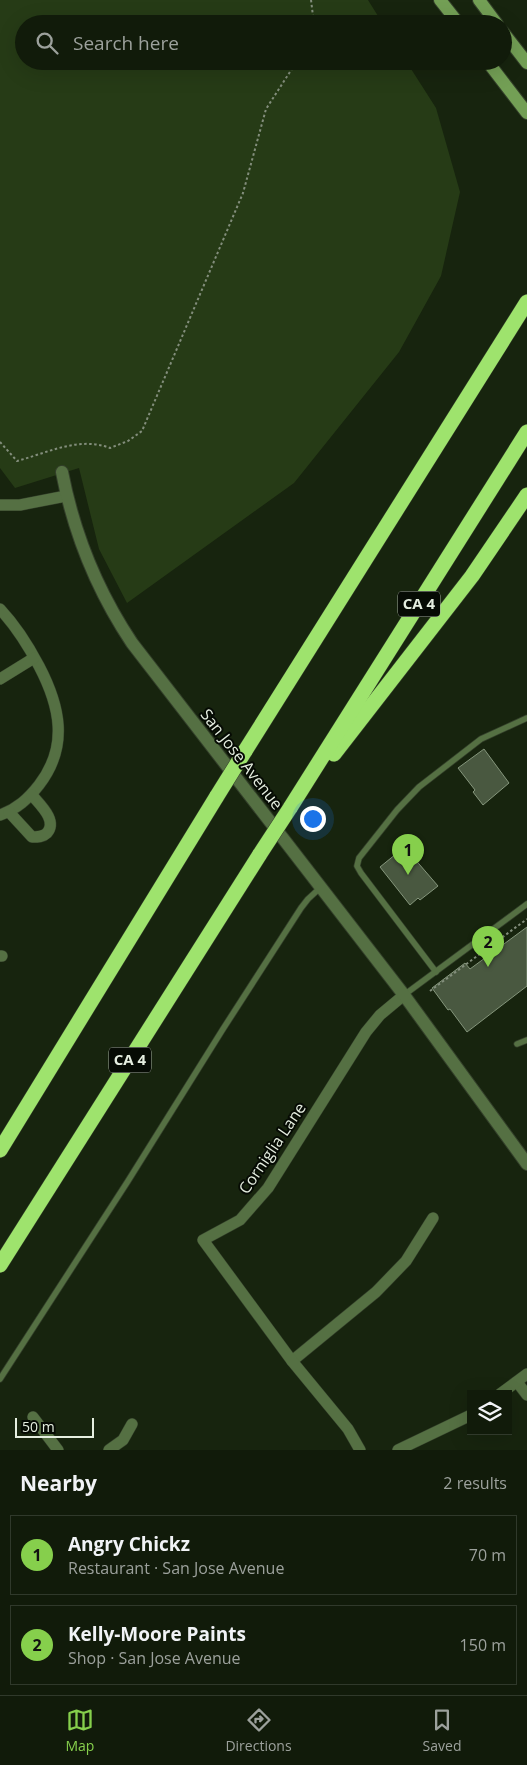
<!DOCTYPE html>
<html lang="en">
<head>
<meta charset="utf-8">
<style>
	:root { --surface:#111b0a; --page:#1a2413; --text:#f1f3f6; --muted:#9ca19c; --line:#30392b; --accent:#86cf4c }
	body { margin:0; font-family:"Open Sans",sans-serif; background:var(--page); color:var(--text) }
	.controls { position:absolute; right:15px; bottom:15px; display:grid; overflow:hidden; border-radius:0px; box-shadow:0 5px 20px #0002 }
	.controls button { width:45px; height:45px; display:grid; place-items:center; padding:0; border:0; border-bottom:1px solid var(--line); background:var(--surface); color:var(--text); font:25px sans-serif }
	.scale { position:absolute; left:15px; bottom:12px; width:79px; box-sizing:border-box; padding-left:5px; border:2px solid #e5eee0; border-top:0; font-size:14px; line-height:18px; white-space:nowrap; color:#e5eee0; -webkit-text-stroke:4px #060b04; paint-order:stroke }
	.you { position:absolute; left:312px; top:818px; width:18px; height:18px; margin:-12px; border:4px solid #fff; border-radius:50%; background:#1a73e8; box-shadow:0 0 0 8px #1a73e833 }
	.badge { display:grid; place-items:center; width:32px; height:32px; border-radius:50%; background:var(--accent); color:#111; font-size:16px; font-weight:700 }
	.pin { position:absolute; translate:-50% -41px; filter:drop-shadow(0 1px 2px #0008) }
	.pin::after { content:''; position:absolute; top:26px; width:18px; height:15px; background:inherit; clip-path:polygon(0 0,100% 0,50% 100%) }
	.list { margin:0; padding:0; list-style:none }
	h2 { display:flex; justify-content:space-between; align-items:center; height:65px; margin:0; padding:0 20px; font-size:21px }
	h2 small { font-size:16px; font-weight:400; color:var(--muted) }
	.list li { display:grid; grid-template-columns:32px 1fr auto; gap:15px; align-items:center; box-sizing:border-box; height:80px; margin:0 10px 10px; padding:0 10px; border:1px solid var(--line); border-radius:0px }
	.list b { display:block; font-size:19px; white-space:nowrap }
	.list p { margin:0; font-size:16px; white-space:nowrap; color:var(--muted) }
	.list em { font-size:16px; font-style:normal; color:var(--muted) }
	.icon { flex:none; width:28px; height:28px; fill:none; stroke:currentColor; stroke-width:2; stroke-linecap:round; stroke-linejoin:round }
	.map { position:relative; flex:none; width:527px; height:1450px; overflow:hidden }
	.search { position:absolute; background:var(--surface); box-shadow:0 5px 20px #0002; left:15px; right:15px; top:15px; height:55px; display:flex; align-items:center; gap:12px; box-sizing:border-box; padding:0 18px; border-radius:28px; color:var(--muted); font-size:19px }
	.sheet { height:245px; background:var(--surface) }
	nav { display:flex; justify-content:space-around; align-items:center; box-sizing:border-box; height:70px; border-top:1px solid var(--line); background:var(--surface); font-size:14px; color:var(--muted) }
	nav a { display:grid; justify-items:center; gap:2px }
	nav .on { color:var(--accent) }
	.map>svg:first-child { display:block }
</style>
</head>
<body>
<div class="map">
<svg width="527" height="1450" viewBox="0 0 527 1450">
	<rect width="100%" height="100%" fill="#17240e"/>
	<!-- green -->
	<path fill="#263b16" d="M 0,0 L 368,0 L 383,24 L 24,24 L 24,61 L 406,61 L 436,108 L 460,192 L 441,276 L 399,352 L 294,483 L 127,603 L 99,549 L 79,468 L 15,488 L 0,468 Z"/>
	<!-- building -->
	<g fill="#495840" stroke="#85967c">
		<path d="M 484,749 L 509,783 L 483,805 L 473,792 L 475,790 L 458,768 Z"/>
		<path d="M 407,845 L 415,855 L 413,857 L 438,886 L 420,900 L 418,898 L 410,905 L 380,867 Z"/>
		<path d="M 527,927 L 527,986 L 467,1032 L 450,1009 L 448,1010 L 432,988 L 465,963 L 470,969 Z"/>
	</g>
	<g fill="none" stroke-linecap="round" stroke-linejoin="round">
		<!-- service casing -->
		<g stroke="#34402b" stroke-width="7">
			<g id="service">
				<path d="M 436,972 L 361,873 L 357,866 L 359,858 L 397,810 L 419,787 L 481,739 L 527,718"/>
				<path d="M 404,995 L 527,904"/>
				<path d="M 517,1044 L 527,1040"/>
				<path d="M 0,1379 L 128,1181 L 223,1029 L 301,908 L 308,899 L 320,888"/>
			</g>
		</g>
		<!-- minor casing -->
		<g stroke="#34402b" stroke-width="12">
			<g id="minor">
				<path d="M 0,505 L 20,505 L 66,496"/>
				<path d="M 0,609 C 16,626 28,645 39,666 C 60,706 69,746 39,785 C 28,799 17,809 0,815"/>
				<path d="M 0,679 L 34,658"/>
				<path d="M 9,812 L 32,837 C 38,837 43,837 47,833 C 58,820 39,804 32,795"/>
				<path d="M 0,956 L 2,956"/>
				<path d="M 292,1361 L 376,1292 L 406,1261 L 433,1218"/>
				<path d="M 517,1382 L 527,1395"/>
				<path d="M 500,1394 L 527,1374"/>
				<path d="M 33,1417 L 58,1450"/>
				<path d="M 109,1450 L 123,1440 L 132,1424"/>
				<path d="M 360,1450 L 348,1429 L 292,1361 L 203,1240 L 240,1220 L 268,1188 L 366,1032 L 380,1015 L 404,995"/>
				<path d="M 398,1450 L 471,1415"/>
			</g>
		</g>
		<!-- tertiary casing -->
		<g stroke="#34402b" stroke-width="14">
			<path id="tertiary" d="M 62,472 C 74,534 98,592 132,643 L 404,995 L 527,1164"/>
		</g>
		<!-- secondary casing -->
		<g stroke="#34402b" stroke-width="14">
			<g id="secondary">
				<path d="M 440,0 L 459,24"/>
				<path d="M 479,0 L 497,24"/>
				<path d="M 503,32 L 527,63"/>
				<path d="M 487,61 L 527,113"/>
			</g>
		</g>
		<!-- motorway casing -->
		<g stroke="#34402b" stroke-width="16">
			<g id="motorway">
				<path d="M 245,751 L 527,302"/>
				<path d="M 334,754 L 472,576 L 527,495"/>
				<path d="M 290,808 L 527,432"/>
				<path d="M 0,1150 L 217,796"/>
				<path d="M 0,1265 L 260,854"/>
			</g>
		</g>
		<!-- path -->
		<g stroke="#838e7c" stroke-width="2" stroke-dasharray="2.5 2.5" stroke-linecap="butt">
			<path d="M 311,0 L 314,24"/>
			<path d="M 0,442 L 17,461 C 47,453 79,436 110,448 L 128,441 L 142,431 L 243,193 L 266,109 L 297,61"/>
			<path d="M 430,991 L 527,919"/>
		</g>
		<!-- service -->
		<use href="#service" stroke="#557043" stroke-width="5.5"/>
		<!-- minor -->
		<use href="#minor" stroke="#557043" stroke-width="11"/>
		<!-- tertiary -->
		<use href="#tertiary" stroke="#557043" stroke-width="12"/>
		<!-- secondary -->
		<use href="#secondary" stroke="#739f55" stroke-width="12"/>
		<!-- motorway -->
		<use href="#motorway" stroke="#9ee36d" stroke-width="15"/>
		<!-- motorway-bridge casing -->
		<g stroke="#34402b" stroke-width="16" stroke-linecap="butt">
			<g id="motorway-bridge">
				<path d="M 217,796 L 245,751"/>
				<path d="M 260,854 L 290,808"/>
			</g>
		</g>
		<!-- motorway-bridge -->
		<use href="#motorway-bridge" stroke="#9ee36d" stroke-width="15"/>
	</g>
	<g text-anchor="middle" stroke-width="4" stroke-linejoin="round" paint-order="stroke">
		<!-- shield labels -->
		<g fill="#060b04" stroke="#a2aa9e" stroke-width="1">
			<rect x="398" y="591.5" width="42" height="25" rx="4"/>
			<rect x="109" y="1047.5" width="42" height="25" rx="4"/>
		</g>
		<g font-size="15" font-weight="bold" fill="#e5eee0">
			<text x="419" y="609">CA 4</text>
			<text x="130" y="1065">CA 4</text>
		</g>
		<!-- street labels -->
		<g font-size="16" fill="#e5eee0" stroke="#060b04">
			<text transform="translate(242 759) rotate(52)" y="6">San Jose Avenue</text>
			<text transform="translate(272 1148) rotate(-56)" y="6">Corniglia Lane</text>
		</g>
	</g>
</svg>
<div class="controls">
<button><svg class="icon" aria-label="layers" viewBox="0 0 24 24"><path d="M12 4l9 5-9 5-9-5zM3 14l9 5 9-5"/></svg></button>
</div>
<div class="scale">50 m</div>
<div class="you"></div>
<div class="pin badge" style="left:408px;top:875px">1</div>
<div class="pin badge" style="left:488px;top:967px">2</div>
<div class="search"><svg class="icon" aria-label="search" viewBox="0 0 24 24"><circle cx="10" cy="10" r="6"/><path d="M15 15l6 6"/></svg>Search here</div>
</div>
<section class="sheet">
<h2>Nearby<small>2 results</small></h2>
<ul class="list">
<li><span class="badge">1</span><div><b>Angry Chickz</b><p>Restaurant · San Jose Avenue</p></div><em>70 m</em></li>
<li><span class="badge">2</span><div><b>Kelly-Moore Paints</b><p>Shop · San Jose Avenue</p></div><em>150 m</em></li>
</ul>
</section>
<nav>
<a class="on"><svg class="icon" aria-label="map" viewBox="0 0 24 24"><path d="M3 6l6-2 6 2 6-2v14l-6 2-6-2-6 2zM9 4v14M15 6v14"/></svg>Map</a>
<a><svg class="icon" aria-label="directions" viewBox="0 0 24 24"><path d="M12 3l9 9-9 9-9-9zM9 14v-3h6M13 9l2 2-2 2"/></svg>Directions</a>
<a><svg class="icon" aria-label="saved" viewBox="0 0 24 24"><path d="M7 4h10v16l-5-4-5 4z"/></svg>Saved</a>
</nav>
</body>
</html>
